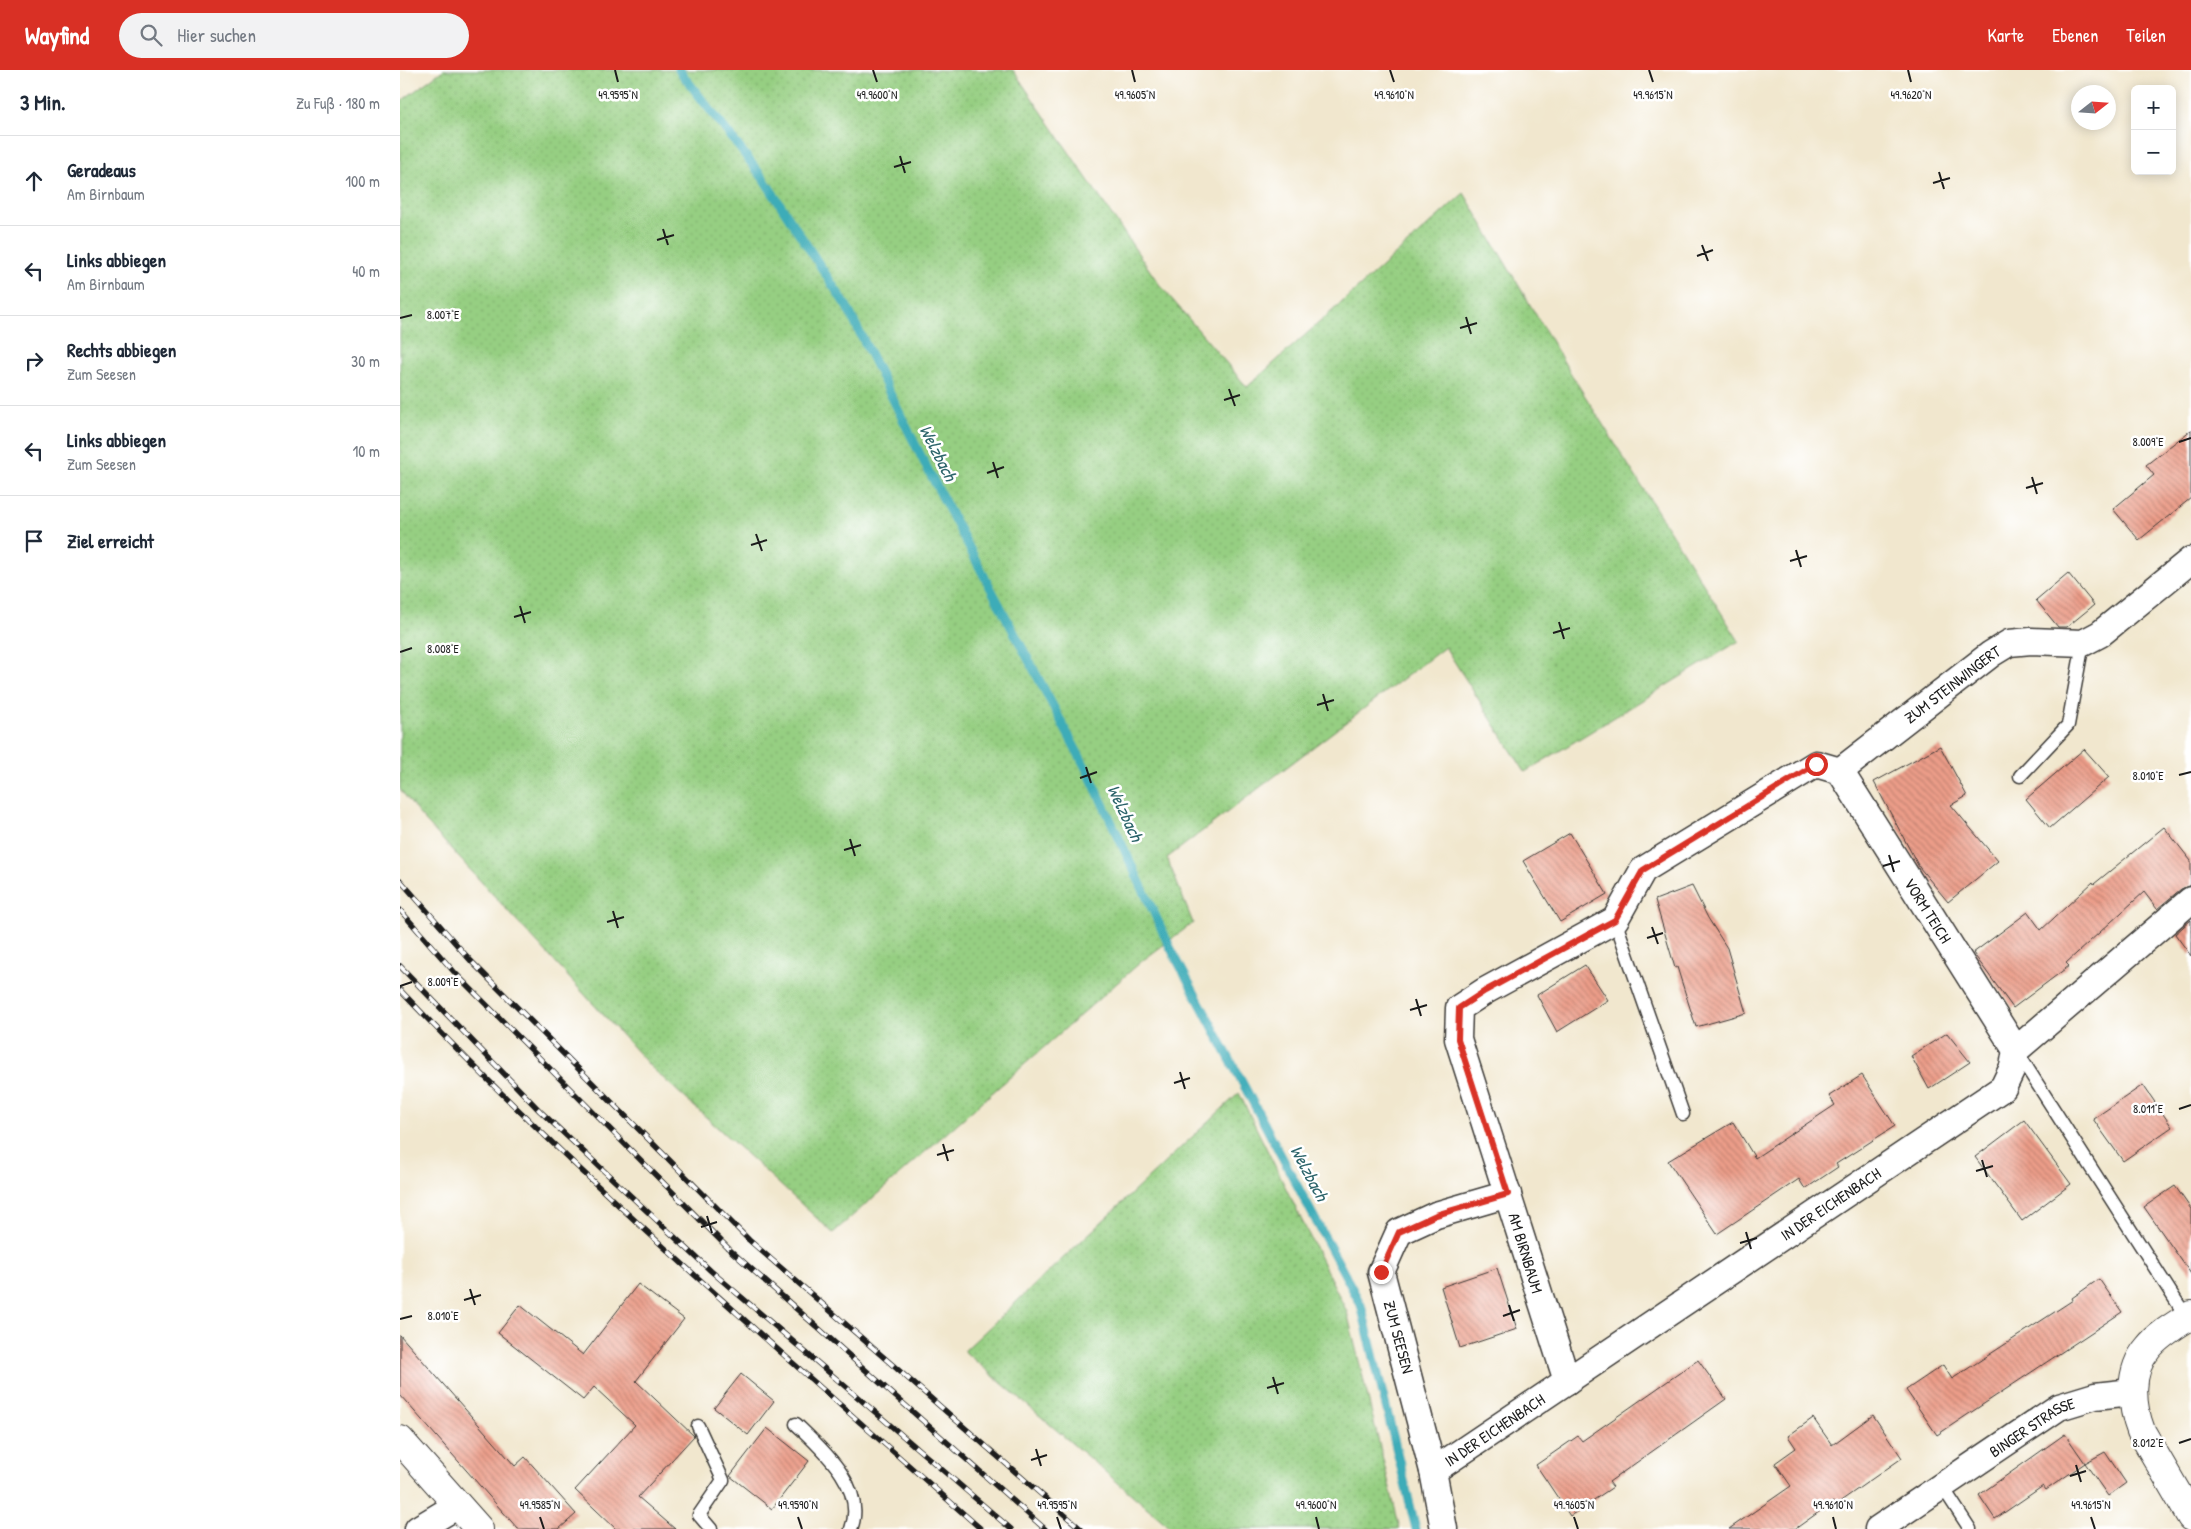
<!DOCTYPE html>
<html lang="de">
<head>
<meta charset="utf-8">
<style>
	:root { --surface:#fff; --page:#f2f2f3; --text:#1f2937; --muted:#747a83; --line:#e0e1e3; --accent:#d93025 }
	body { margin:0; font-family:"Patrick Hand",sans-serif; background:var(--page); color:var(--text) }
	.controls { position:absolute; right:15px; top:15px; display:grid; overflow:hidden; border-radius:8px; box-shadow:0 2px 12px #0003 }
	.controls button { width:45px; height:45px; display:grid; place-items:center; padding:0; border:0; border-bottom:1px solid var(--line); background:var(--surface); color:var(--text); font:25px sans-serif }
	.compass { position:absolute; left:1671px; top:15px; width:45px; height:45px; border-radius:50%; background:var(--surface); box-shadow:0 2px 12px #0003; rotate:73deg }
	.stop { position:absolute; width:15px; height:15px; margin:-11px; border:4px solid #d93025; border-radius:50%; background:#fff }
	.stop.end { background:#d93025; border-color:#fff; box-shadow:0 1px 5px #0008 }
	.list { margin:0; padding:0; list-style:none }
	h2 { display:flex; justify-content:space-between; align-items:center; height:65px; margin:0; padding:0 20px; font-size:21px }
	h2 small { font-size:16px; font-weight:400; color:var(--muted) }
	.list li { display:grid; grid-template-columns:32px 1fr auto; gap:15px; align-items:center; box-sizing:border-box; height:90px; padding:0 20px; border-top:1px solid var(--line) }
	.list b { display:block; font-size:19px; white-space:nowrap }
	.list p { margin:0; font-size:16px; white-space:nowrap; color:var(--muted) }
	.list em { font-size:16px; font-style:normal; color:var(--muted) }
	.icon { flex:none; width:28px; height:28px; fill:none; stroke:currentColor; stroke-width:2; stroke-linecap:round; stroke-linejoin:round }
	.map { position:relative; flex:none; width:1791px; height:1459px; overflow:hidden }
	header { display:flex; align-items:center; gap:30px; box-sizing:border-box; height:70px; padding:0 25px; background:var(--accent); color:#fff }
	header strong { font-size:24px }
	nav { display:flex; gap:28px; margin-inline-start:auto; font-size:18px }
	.search { width:350px; height:45px; background:var(--page); display:flex; align-items:center; gap:12px; box-sizing:border-box; padding:0 18px; border-radius:28px; color:var(--muted); font-size:19px }
	main { display:flex }
	aside { flex:1; background:var(--surface) }
	.map>svg:first-child { display:block }
</style>
</head>
<body>
<header>
<strong>Wayfind</strong>
<div class="search"><svg class="icon" aria-label="search" viewBox="0 0 24 24"><circle cx="10" cy="10" r="6"/><path d="M15 15l6 6"/></svg>Hier suchen</div>
<nav><a>Karte</a><a>Ebenen</a><a>Teilen</a></nav>
</header>
<main>
<aside>
<h2>3 Min.<small>Zu Fuß · 180 m</small></h2>
<ul class="list">
<li><svg class="icon" aria-label="ahead" viewBox="0 0 24 24"><path d="M12 20V5M6 11l6-6 6 6"/></svg><div><b>Geradeaus</b><p>Am Birnbaum</p></div><em>100 m</em></li>
<li><svg class="icon" aria-label="left" viewBox="0 0 24 24"><path d="M17 20v-9H6M10 6l-5 5 5 5"/></svg><div><b>Links abbiegen</b><p>Am Birnbaum</p></div><em>40 m</em></li>
<li><svg class="icon" aria-label="right" viewBox="0 0 24 24"><path d="M7 20v-9h11M14 6l5 5-5 5"/></svg><div><b>Rechts abbiegen</b><p>Zum Seesen</p></div><em>30 m</em></li>
<li><svg class="icon" aria-label="left" viewBox="0 0 24 24"><path d="M17 20v-9H6M10 6l-5 5 5 5"/></svg><div><b>Links abbiegen</b><p>Zum Seesen</p></div><em>10 m</em></li>
<li><svg class="icon" aria-label="arrive" viewBox="0 0 24 24"><path d="M6 21V4h12l-3 4 3 4H6"/></svg><div><b>Ziel erreicht</b></div></li>
</ul>
</aside>
<div class="map">
<svg width="1791" height="1459" viewBox="0 0 1791 1459">
	<defs>
		<pattern id="park-dots" width="8" height="8" patternUnits="userSpaceOnUse" patternTransform="scale(1.25)"><rect width="8" height="8" fill="#96cf82"/><path d="M2 2h.1M6 6h.1" fill="none" stroke="#81b170" stroke-width="1.8" stroke-linecap="round"/></pattern>
		<pattern id="building-back-hatch" width="6" height="6" patternUnits="userSpaceOnUse" patternTransform="scale(1.25)"><rect width="6" height="6" fill="#ec9d89"/><path d="M-1 5l2 2M0 0l6 6M5-1l2 2" fill="none" stroke="#be7f6f"/></pattern>
	</defs>
	<rect width="100%" height="100%" fill="#fff"/>
	<filter id="ink" filterUnits="userSpaceOnUse"><feTurbulence type="fractalNoise" baseFrequency=".02" numOctaves="2"/><feDisplacementMap in="SourceGraphic" scale="10" xChannelSelector="R" yChannelSelector="G"/><feConvolveMatrix kernelMatrix="1 2 1 2 8 2 1 2 1" color-interpolation-filters="sRGB"/></filter>
	<filter id="wash" filterUnits="userSpaceOnUse"><feTurbulence type="fractalNoise" baseFrequency=".0096" numOctaves="4" result="noise"/><feDisplacementMap in="SourceGraphic" scale="20" xChannelSelector="R" yChannelSelector="G"/><feGaussianBlur stdDeviation="1.12" result="paint"/><feColorMatrix in="noise" values="0 0 0 0 0 0 0 0 0 0 0 0 0 0 0 0 0 1.4 0 .05"/><feComposite in="paint" operator="in"/></filter>
	<g filter="url(#wash)">
		<rect width="100%" height="100%" fill="#f1e7ce"/>
		<!-- park -->
		<g fill="url(#park-dots)" stroke="#59764f">
			<path d="M 43,0 L 613,0 L 759,214 L 847,317 L 1064,123 L 1168,299 L 1339,571 L 1125,702 L 1045,577 L 767,788 L 793,853 L 742,891 L 433,1163 L 251,997 L 19,744 L 0,719 L 0,32 Z"/>
			<path d="M 839,1023 L 947,1242 L 1000,1459 L 772,1459 L 564,1281 Z"/>
		</g>
		<g fill="none" stroke-linecap="round" stroke-linejoin="round">
			<!-- stream -->
			<path stroke="#3cacb8" stroke-width="9" d="M 279,0 L 363,108 L 447,237 L 527,398 L 689,704 L 770,877 L 961,1235 L 1016,1459"/>
		</g>
		<g id="blocks">
			<!-- building -->
			<g fill="url(#building-back-hatch)">
				<path d="M 1791,360 L 1791,428 L 1739,470 L 1713,439 L 1754,405 L 1746,395 Z"/>
				<path d="M 1668,503 L 1694,535 L 1667,557 L 1658,557 L 1636,530 Z"/>
				<path d="M 1540,676 L 1567,726 L 1551,735 L 1598,791 L 1548,832 L 1519,797 L 1474,712 Z"/>
				<path d="M 1684,679 L 1709,707 L 1650,758 L 1626,729 Z"/>
				<path d="M 1764,757 L 1791,791 L 1791,815 L 1781,819 L 1757,839 L 1744,822 L 1666,893 L 1669,896 L 1613,938 L 1573,883 L 1628,842 L 1641,860 L 1693,812 L 1694,814 Z"/>
				<path d="M 1170,763 L 1207,824 L 1160,852 L 1123,791 Z"/>
				<path d="M 1292,816 L 1308,848 L 1327,878 L 1346,943 L 1296,957 L 1277,897 L 1275,898 L 1255,830 Z"/>
				<path d="M 1791,850 L 1791,886 L 1775,864 Z"/>
				<path d="M 1185,895 L 1208,930 L 1157,962 L 1137,925 Z"/>
				<path d="M 1547,963 L 1570,992 L 1529,1019 L 1511,986 Z"/>
				<path d="M 1462,1005 L 1495,1056 L 1436,1094 L 1438,1097 L 1405,1119 L 1399,1109 L 1317,1164 L 1268,1091 L 1333,1052 L 1355,1088 L 1435,1035 L 1429,1026 Z"/>
				<path d="M 1743,1015 L 1772,1057 L 1723,1091 L 1693,1049 Z"/>
				<path d="M 1624,1050 L 1671,1114 L 1622,1151 L 1575,1087 Z"/>
				<path d="M 1775,1116 L 1791,1139 L 1791,1204 L 1744,1137 Z"/>
				<path d="M 1097,1198 L 1117,1259 L 1060,1278 L 1041,1217 Z"/>
				<path d="M 1699,1209 L 1722,1242 L 1537,1365 L 1506,1320 L 1543,1295 L 1552,1309 L 1673,1230 L 1672,1228 Z"/>
				<path d="M 238,1214 L 284,1249 L 236,1311 L 294,1366 L 238,1427 L 275,1459 L 216,1459 L 175,1420 L 235,1355 L 194,1317 L 183,1330 L 98,1263 L 120,1235 L 183,1285 Z"/>
				<path d="M 0,1265 L 115,1396 L 125,1387 L 176,1444 L 159,1459 L 118,1459 L 0,1325 Z"/>
				<path d="M 1298,1290 L 1326,1329 L 1209,1412 L 1213,1417 L 1170,1446 L 1136,1395 L 1178,1366 L 1182,1371 Z"/>
				<path d="M 341,1304 L 374,1331 L 348,1365 L 314,1338 Z"/>
				<path d="M 1473,1345 L 1502,1388 L 1435,1435 L 1433,1432 L 1395,1459 L 1329,1459 L 1391,1416 L 1375,1393 L 1396,1378 L 1388,1366 L 1413,1348 L 1432,1375 Z"/>
				<path d="M 367,1358 L 409,1391 L 372,1439 L 330,1406 Z"/>
				<path d="M 1665,1364 L 1685,1393 L 1646,1420 L 1643,1416 L 1595,1449 L 1579,1425 Z"/>
				<path d="M 1705,1382 L 1726,1413 L 1708,1426 L 1685,1393 Z"/>
			</g>
		</g>
	</g>
	<g filter="url(#ink)">
		<use href="#blocks" fill-opacity="0" stroke="#3c3a37" stroke-width="1"/>
		<g fill="none" stroke-linecap="round" stroke-linejoin="round">
			<!-- lane casing -->
			<g stroke="#3c3a37" stroke-width="15">
				<g id="lane">
					<path d="M 1620,706 L 1668,655 L 1683,573"/>
					<path d="M 1215,850 L 1283,1044"/>
					<path d="M 1617,982 L 1787,1248"/>
					<path d="M 396,1354 C 422,1379 467,1418 451,1459"/>
					<path d="M 298,1356 L 323,1410 L 299,1445 L 311,1459"/>
					<path d="M 1542,1416 L 1570,1459"/>
				</g>
			</g>
			<!-- street casing -->
			<g stroke="#3c3a37" stroke-width="29">
				<g id="street">
					<path id="s1" d="M 1440,701 L 1591,584 L 1609,573 L 1631,571 L 1683,573 L 1700,564 L 1791,490"/>
					<path id="s2" d="M 1440,701 L 1616,980"/>
					<path d="M 1167,1311 L 1058,969 L 1059,938 L 1085,921 L 1215,850 L 1243,800 L 1416,694 L 1440,701"/>
					<path id="s3" d="M 1033,1401 L 1603,1018 L 1613,997 L 1616,980 L 1791,830"/>
					<path d="M 18,1459 L 58,1435"/>
					<path d="M 1044,1459 L 1033,1401 L 981,1202 L 999,1162 L 1036,1145 L 1108,1124"/>
					<path id="s4" d="M 1478,1459 L 1659,1337 L 1695,1326 L 1732,1322"/>
				</g>
			</g>
			<!-- secondary casing -->
			<g stroke="#3c3a37" stroke-width="30">
				<g id="secondary">
					<path d="M 1791,1245 C 1776,1255 1759,1264 1748,1278 C 1728,1301 1731,1335 1741,1361 L 1791,1447"/>
					<path d="M 0,1370 L 79,1459"/>
				</g>
			</g>
			<!-- lane -->
			<use href="#lane" stroke="#fff" stroke-width="12"/>
			<!-- street -->
			<use href="#street" stroke="#fff" stroke-width="26"/>
			<!-- secondary -->
			<use href="#secondary" stroke="#fff" stroke-width="28"/>
			<!-- rail casing -->
			<g stroke="#1c1c1c" stroke-width="5.5">
				<g id="rail">
					<path d="M 0,810 L 71,891 L 349,1170 L 681,1459"/>
					<path d="M 0,840 L 56,904 L 330,1180 L 645,1459"/>
					<path d="M 0,896 L 140,1041 L 311,1201 L 611,1459"/>
					<path d="M 0,920 C 182,1112 383,1284 581,1459"/>
				</g>
			</g>
			<!-- rail -->
			<use href="#rail" stroke="#fff" stroke-width="4" stroke-dasharray="11" stroke-linecap="butt"/>
		</g>
	</g>
	<g fill="none" stroke-linecap="round" stroke-linejoin="round" filter="url(#ink)">
		<!-- route -->
		<path stroke="#d93025" stroke-width="6" d="M 981,1202 L 999,1162 L 1036,1145 L 1108,1124 L 1058,969 L 1059,938 L 1085,921 L 1215,850 L 1243,800 L 1416,694"/>
	</g>
	<!-- ticks -->
	<path fill="none" stroke="#1c1c1c" stroke-width="2" d="M 215,0 L 218,12M 473,0 L 477,12M 732,0 L 735,12M 990,0 L 994,12M 1249,0 L 1253,12M 1508,0 L 1511,12M 500,86 L 505,103M 494,97 L 511,92M 1539,102 L 1544,119M 1533,113 L 1550,108M 263,159 L 268,175M 257,170 L 274,165M 1302,175 L 1308,191M 1297,186 L 1313,180M 1066,247 L 1071,264M 0,248 L 12,245M 1060,258 L 1077,253M 829,319 L 835,336M 824,330 L 840,325M 1779,372 L 1791,368M 593,392 L 598,408M 587,403 L 604,397M 1632,407 L 1637,424M 1626,418 L 1643,413M 356,464 L 362,481M 351,475 L 367,470M 1396,480 L 1401,497M 1390,491 L 1407,486M 120,536 L 125,553M 114,547 L 131,542M 1159,552 L 1164,569M 1153,563 L 1170,558M 0,582 L 12,578M 923,624 L 928,641M 917,635 L 934,630M 686,697 L 691,713M 1779,705 L 1791,702M 680,708 L 697,702M 450,769 L 455,786M 444,780 L 461,775M 1489,785 L 1494,802M 1483,796 L 1500,791M 213,841 L 218,858M 207,852 L 224,847M 1252,857 L 1258,874M 1247,868 L 1263,863M 0,916 L 12,912M 1016,929 L 1021,946M 1010,940 L 1027,935M 780,1002 L 785,1019M 774,1013 L 790,1008M 1779,1039 L 1791,1035M 543,1074 L 548,1091M 537,1085 L 554,1080M 1582,1090 L 1587,1107M 1576,1101 L 1593,1096M 307,1146 L 312,1163M 301,1157 L 317,1152M 1346,1162 L 1351,1179M 1340,1173 L 1357,1168M 70,1219 L 75,1235M 64,1230 L 81,1225M 1109,1235 L 1114,1251M 1103,1246 L 1120,1240M 0,1249 L 12,1246M 873,1307 L 878,1324M 867,1318 L 884,1313M 1779,1373 L 1791,1369M 636,1379 L 641,1396M 631,1390 L 647,1385M 1676,1395 L 1681,1412M 1670,1406 L 1686,1401M 140,1447 L 144,1459M 398,1447 L 402,1459M 657,1447 L 661,1459M 916,1447 L 919,1459M 1174,1447 L 1178,1459M 1433,1447 L 1436,1459M 1691,1447 L 1695,1459"/>
	<g text-anchor="middle" stroke-width="5" stroke-linejoin="round" paint-order="stroke">
		<!-- street labels -->
		<g font-size="16" fill="#1c1c1c" stroke="#fff">
			<text dy="6" stroke="none"><textPath href="#s1" startOffset="142">ZUM STEINWINGERT</textPath></text>
			<text dy="6" stroke="none"><textPath href="#s2" startOffset="165">VORM TEICH</textPath></text>
			<text dy="6" stroke="none"><textPath href="#s3" startOffset="479">IN DER EICHENBACH</textPath></text>
			<text transform="translate(1126 1183) rotate(73)" y="6">AM BIRNBAUM</text>
			<text transform="translate(999 1267) rotate(75)" y="6">ZUM SEESEN</text>
			<text dy="6" stroke="none"><textPath href="#s4" startOffset="185">BINGER STRASSE</textPath></text>
			<text dy="6" stroke="none"><textPath href="#s3" startOffset="74">IN DER EICHENBACH</textPath></text>
		</g>
		<!-- water labels -->
		<g font-size="18" font-style="italic" fill="#2c646a" stroke="#fff">
			<text transform="translate(538 383) rotate(63)" y="6">Welzbach</text>
			<text transform="translate(725 743) rotate(65)" y="6">Welzbach</text>
			<text transform="translate(909 1103) rotate(62)" y="6">Welzbach</text>
		</g>
	</g>
	<g font-size="12" text-anchor="middle" fill="#1c1c1c" stroke="#fff" stroke-width="5" stroke-linejoin="round" paint-order="stroke">
		<text x="218" y="29">49.9595°N</text>
		<text x="477" y="29">49.9600°N</text>
		<text x="735" y="29">49.9605°N</text>
		<text x="994" y="29">49.9610°N</text>
		<text x="1253" y="29">49.9615°N</text>
		<text x="1511" y="29">49.9620°N</text>
		<text x="43" y="249">8.007°E</text>
		<text x="1748" y="376">8.009°E</text>
		<text x="43" y="583">8.008°E</text>
		<text x="1748" y="710">8.010°E</text>
		<text x="43" y="916">8.009°E</text>
		<text x="1748" y="1043">8.011°E</text>
		<text x="43" y="1250">8.010°E</text>
		<text x="1748" y="1377">8.012°E</text>
		<text x="140" y="1439">49.9585°N</text>
		<text x="398" y="1439">49.9590°N</text>
		<text x="657" y="1439">49.9595°N</text>
		<text x="916" y="1439">49.9600°N</text>
		<text x="1174" y="1439">49.9605°N</text>
		<text x="1433" y="1439">49.9610°N</text>
		<text x="1691" y="1439">49.9615°N</text>
	</g>
</svg>
<div class="controls">
<button>+</button>
<button>−</button>
</div>
<svg class="compass" viewBox="-18 -18 36 36"><path d="M0-13l5 13h-10z" fill="#e53935"/><path d="M0 13l5-13h-10z" fill="#747a83"/></svg>
<div class="stop" style="left:1416px;top:694px"></div>
<div class="stop end" style="left:981px;top:1202px"></div>
</div>
</main>
</body>
</html>
